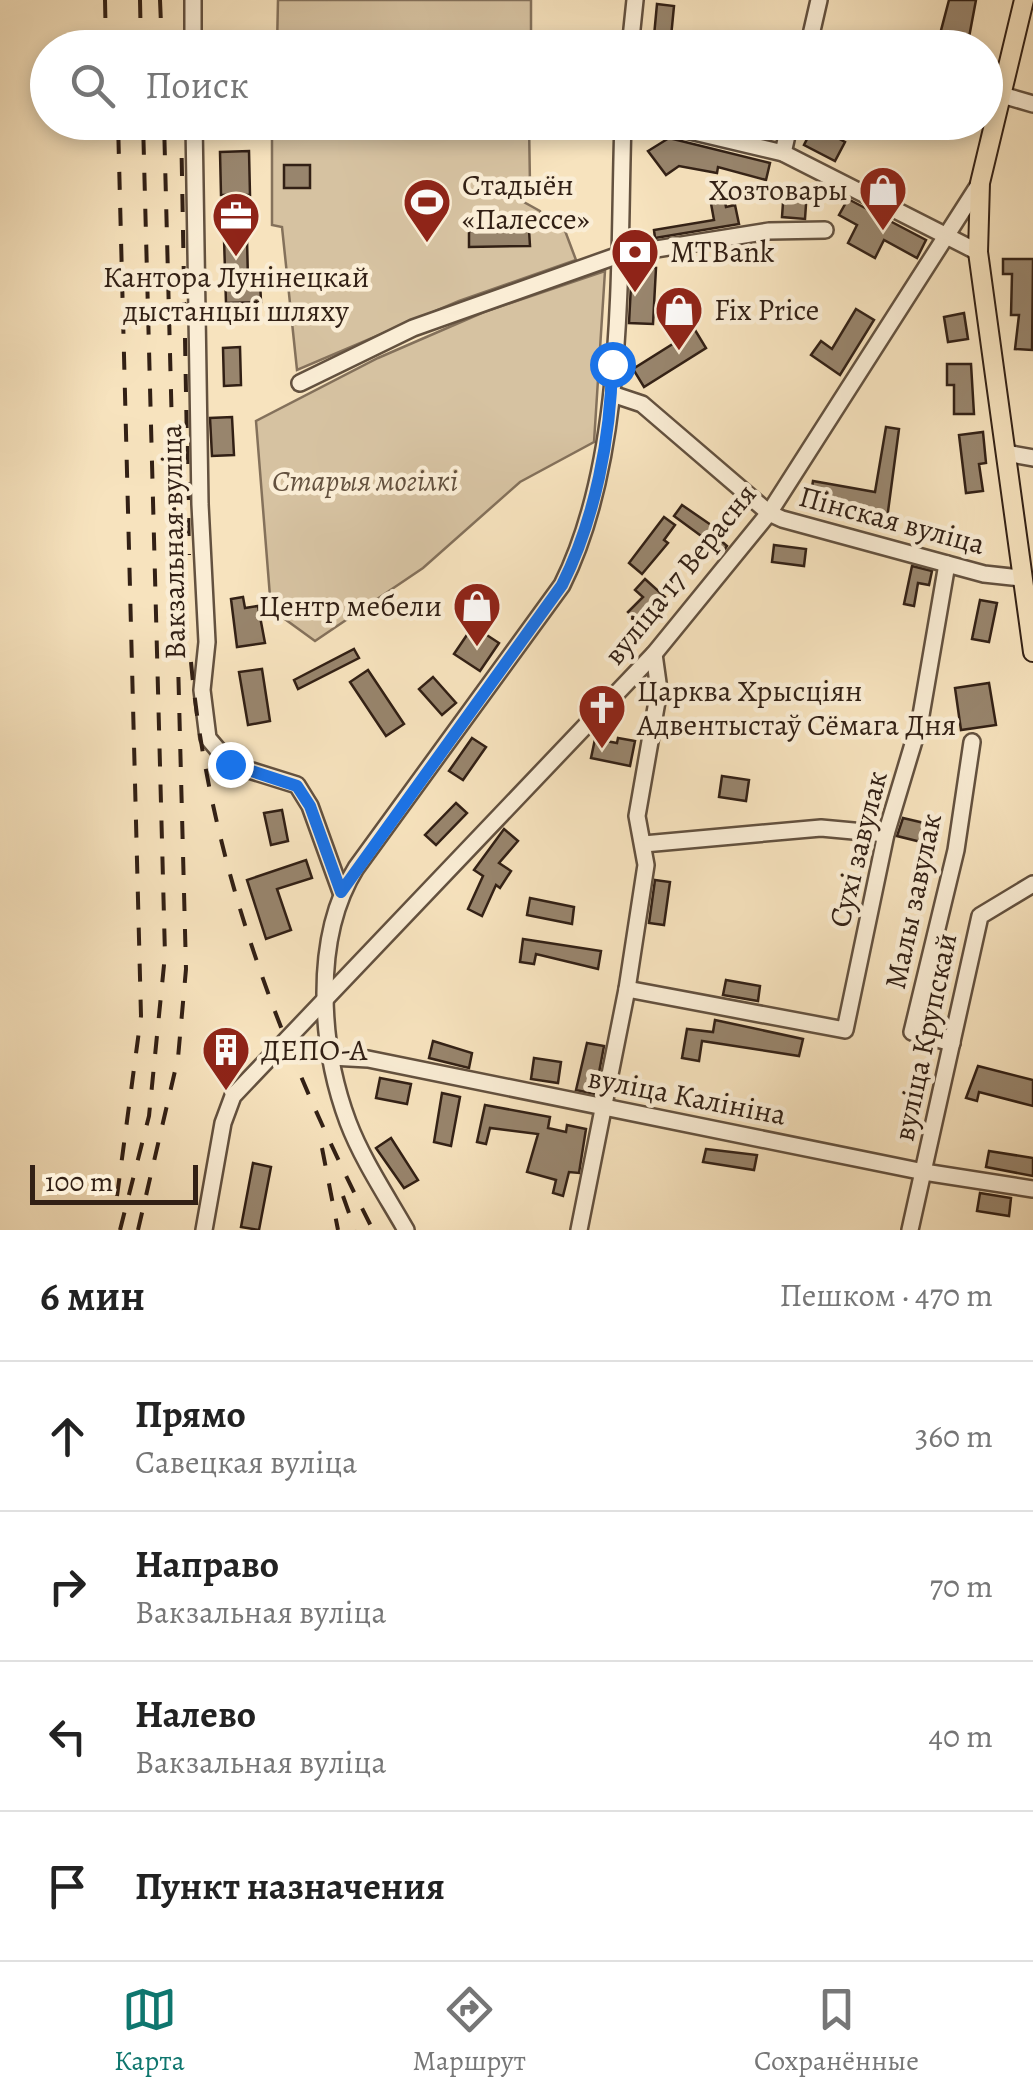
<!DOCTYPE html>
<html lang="ru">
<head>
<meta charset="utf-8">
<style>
	:root { --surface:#fff; --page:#f6f6f6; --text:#222; --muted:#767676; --line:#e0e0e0; --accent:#0f766e }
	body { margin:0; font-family:Alegreya,serif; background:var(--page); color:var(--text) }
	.scale { position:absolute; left:30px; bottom:25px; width:168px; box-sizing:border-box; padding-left:10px; border:5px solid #322015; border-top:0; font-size:28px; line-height:35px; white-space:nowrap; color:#322015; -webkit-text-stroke:8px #faedd5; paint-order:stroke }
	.stop { position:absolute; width:30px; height:30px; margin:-22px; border:8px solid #1a73e8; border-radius:50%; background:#fff }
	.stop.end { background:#1a73e8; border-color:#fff; box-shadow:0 2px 10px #0008 }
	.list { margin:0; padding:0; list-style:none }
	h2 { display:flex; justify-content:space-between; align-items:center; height:130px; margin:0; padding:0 40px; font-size:42px }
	h2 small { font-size:32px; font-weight:400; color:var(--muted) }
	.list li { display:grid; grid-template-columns:65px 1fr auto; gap:30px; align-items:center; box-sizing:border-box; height:150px; padding:0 40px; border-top:2px solid var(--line) }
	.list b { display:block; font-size:38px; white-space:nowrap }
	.list p { margin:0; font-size:32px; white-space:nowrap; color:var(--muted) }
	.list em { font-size:32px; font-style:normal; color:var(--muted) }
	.icon { flex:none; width:55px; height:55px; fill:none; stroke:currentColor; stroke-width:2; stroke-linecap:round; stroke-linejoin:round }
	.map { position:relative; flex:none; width:1033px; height:1230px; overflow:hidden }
	.search { position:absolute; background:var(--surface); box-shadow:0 5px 15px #0003; left:30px; right:30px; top:30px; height:110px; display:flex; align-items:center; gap:25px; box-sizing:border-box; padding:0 35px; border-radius:55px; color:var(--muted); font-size:38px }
	.sheet { height:730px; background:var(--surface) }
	nav { display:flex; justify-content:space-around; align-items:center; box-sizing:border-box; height:140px; border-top:2px solid var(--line); background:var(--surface); font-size:28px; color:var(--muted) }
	nav a { display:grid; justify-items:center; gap:5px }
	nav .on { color:var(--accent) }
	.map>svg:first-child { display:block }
</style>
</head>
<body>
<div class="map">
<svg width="1033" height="1230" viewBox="0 0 1033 1230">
	<rect width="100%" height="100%" fill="#f7e3be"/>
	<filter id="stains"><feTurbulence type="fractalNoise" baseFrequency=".002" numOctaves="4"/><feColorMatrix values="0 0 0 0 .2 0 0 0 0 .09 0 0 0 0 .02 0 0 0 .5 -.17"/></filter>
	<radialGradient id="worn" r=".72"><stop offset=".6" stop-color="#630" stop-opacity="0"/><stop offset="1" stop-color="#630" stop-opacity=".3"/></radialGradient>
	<!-- green -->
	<g fill="#d6c2a1" stroke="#84715b" stroke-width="2.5">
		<path d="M 278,0 L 531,0 L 531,47 L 277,47 Z"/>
		<path d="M 272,123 L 529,123 L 530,185 L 522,185 L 522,201 L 540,211 L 544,227 L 564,228 L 576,260 L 459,301 L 297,370 L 282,227 L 272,225 Z"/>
		<path d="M 605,271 L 594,442 L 520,482 L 423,568 L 315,641 L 271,609 L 256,421 L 378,358 L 484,312 Z"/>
	</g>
	<!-- building -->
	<g fill="#98856d" stroke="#322015" stroke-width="2.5">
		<path d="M 949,0 L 976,0 L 967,48 L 944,48 L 946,40 L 939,38 Z"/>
		<path d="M 657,4 L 674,6 L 671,37 L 654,36 Z"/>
		<path d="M 814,125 L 845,142 L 835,161 L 804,145 Z"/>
		<path d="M 669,138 L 770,163 L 766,180 L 718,167 L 717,173 L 679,166 L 666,175 L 648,151 Z"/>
		<path d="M 249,151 L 250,195 L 221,195 L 220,152 Z"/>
		<rect x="284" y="165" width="26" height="23"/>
		<path d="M 784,188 L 807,190 L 805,219 L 782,217 Z"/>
		<path d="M 724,196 L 726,207 L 735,205 L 739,224 L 655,238 L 654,230 L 714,220 L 710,198 Z"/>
		<path d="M 848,199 L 926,240 L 917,258 L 884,240 L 875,258 L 848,243 L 857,225 L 839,215 Z"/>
		<path d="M 529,230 L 530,246 L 469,247 L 469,231 Z"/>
		<path d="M 224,238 L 247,238 L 248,281 L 260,280 L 261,302 L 226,303 Z"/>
		<path d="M 1003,259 L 1033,259 L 1032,350 L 1015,349 L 1019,315 L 1011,315 L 1012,274 L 1003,274 Z"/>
		<path d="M 632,266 L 656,268 L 653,324 L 629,323 Z"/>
		<path d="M 856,309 L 874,320 L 840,375 L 811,355 L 821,341 L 832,349 Z"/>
		<path d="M 964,313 L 968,339 L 948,342 L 944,317 Z"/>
		<path d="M 695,330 L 706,348 L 644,387 L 633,369 Z"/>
		<path d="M 240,347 L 241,385 L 224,386 L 223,348 Z"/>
		<path d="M 947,364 L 971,364 L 974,414 L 954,414 L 954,385 L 947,385 Z"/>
		<path d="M 232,417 L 234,455 L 212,456 L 210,418 Z"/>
		<path d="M 886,427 L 899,429 L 887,519 L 809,505 L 813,481 L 875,492 Z"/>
		<path d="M 983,432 L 986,463 L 979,464 L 983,491 L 966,493 L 959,435 Z"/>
		<path d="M 682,505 L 714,527 L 711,532 L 727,546 L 723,552 L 674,516 Z"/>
		<path d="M 664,517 L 675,525 L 664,540 L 668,543 L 642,574 L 629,563 Z"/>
		<path d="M 774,545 L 806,549 L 804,566 L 772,562 Z"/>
		<path d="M 912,566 L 932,571 L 929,585 L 918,583 L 914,606 L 904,604 Z"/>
		<path d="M 645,579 L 665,597 L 640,623 L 628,612 L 643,597 L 635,590 Z"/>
		<path d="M 243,597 L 245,608 L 258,606 L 265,643 L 237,647 L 231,599 Z"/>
		<path d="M 980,600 L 997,603 L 989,642 L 972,639 Z"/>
		<path d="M 473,626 L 499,643 L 480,671 L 454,654 Z"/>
		<path d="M 354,649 L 359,658 L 298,689 L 294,680 Z"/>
		<path d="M 262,669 L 270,721 L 248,725 L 239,672 Z"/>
		<path d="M 368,670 L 404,724 L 386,736 L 350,682 Z"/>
		<path d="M 433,677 L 456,703 L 442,715 L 419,689 Z"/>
		<path d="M 989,683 L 996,725 L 961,730 L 955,688 Z"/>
		<path d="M 472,738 L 486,747 L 463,780 L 449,771 Z"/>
		<path d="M 618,738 L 635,741 L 630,766 L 591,758 L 595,739 L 617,743 Z"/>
		<path d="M 722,776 L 749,780 L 746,801 L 719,797 Z"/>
		<path d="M 456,803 L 467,813 L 436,845 L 425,835 Z"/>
		<path d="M 282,810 L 288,841 L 271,845 L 264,813 Z"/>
		<path d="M 903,818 L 937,826 L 933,845 L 897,836 Z"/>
		<path d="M 504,829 L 518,841 L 499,863 L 511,871 L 500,888 L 496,885 L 482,916 L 468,909 L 483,876 L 474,870 Z"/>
		<path d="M 306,860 L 312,878 L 277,889 L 291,930 L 266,939 L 247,880 Z"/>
		<path d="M 655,880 L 670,882 L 664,925 L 649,923 Z"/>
		<path d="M 530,898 L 574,907 L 572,924 L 527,915 Z"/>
		<path d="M 523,939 L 601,951 L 598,969 L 536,954 L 534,964 L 520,962 Z"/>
		<path d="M 726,980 L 760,986 L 758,1001 L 723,995 Z"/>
		<path d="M 715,1020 L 803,1039 L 799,1056 L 702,1041 L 699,1061 L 682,1058 L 687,1029 L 713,1032 Z"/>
		<path d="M 433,1041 L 472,1053 L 469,1068 L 429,1058 Z"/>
		<path d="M 587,1043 L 604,1046 L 595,1094 L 576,1090 Z"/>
		<path d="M 534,1058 L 561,1062 L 558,1083 L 531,1079 Z"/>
		<path d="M 978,1066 L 1033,1080 L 1033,1106 L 979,1092 L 977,1101 L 966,1098 Z"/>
		<path d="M 380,1078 L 411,1084 L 407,1104 L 376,1098 Z"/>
		<path d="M 442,1093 L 460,1097 L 451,1146 L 434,1142 Z"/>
		<path d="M 485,1105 L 550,1117 L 548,1128 L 566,1132 L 567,1125 L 586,1129 L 579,1173 L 569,1172 L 563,1196 L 553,1193 L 556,1180 L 527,1172 L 538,1134 L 490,1128 L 486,1144 L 477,1142 Z"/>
		<path d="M 391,1138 L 418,1180 L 404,1188 L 376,1148 Z"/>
		<path d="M 706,1149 L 757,1155 L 754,1170 L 703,1162 Z"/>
		<path d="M 989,1151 L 1033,1158 L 1033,1176 L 986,1167 Z"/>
		<path d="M 253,1163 L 271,1167 L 259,1230 L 241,1227 Z"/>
		<path d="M 980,1193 L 1011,1198 L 1009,1216 L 977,1211 Z"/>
	</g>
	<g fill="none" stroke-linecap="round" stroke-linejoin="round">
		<!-- minor casing -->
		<g stroke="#63513f" stroke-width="20">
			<g id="minor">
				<path d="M 193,0 L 193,48"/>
				<path d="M 630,48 L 635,0"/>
				<path d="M 808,48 L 819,0"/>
				<path d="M 1002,95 L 1033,104"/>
				<path d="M 194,122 L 200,504 L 207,642 L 202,690 L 208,738 L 230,764 L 297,785 L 310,806 L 341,892"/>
				<path d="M 652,122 L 783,153 L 978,252"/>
				<path d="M 783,153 L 790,122"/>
				<path d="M 300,383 L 413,328 L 619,255 L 769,231 L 825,230"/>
				<path d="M 612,394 L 642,404 L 769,513 L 782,519 L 984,574 L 1021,578"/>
				<path d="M 1006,453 L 1033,458"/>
				<path d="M 644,844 L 821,828 L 886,834"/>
				<path d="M 627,989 L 845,1030 L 886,834 L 920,721 L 947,564"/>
				<path d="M 952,1043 L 912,1032 L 956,850 L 972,742"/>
				<path d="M 331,1057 L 368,1059 L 924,1172 L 1033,1189"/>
				<path d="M 204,1230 L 223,1123 L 233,1096 L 654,654 L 769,513 L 980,183"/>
				<path d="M 406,1230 C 386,1195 362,1159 348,1122 C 320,1047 312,938 356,868 L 562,585 C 627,455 618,266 623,122"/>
				<path d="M 579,1230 L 627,989 L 646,865 L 637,816 L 659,690 L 654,654"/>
				<path d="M 910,1230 L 980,916 L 1033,884"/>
			</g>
		</g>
		<!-- major casing -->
		<g stroke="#322015" stroke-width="22">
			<path id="major" d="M 1024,0 L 980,183 L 978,252 L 1033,652"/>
		</g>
		<!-- minor -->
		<use href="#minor" stroke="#faedd5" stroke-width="15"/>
		<!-- major -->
		<use href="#major" stroke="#f7e3be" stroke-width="18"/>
		<!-- rail -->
		<g stroke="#322015" stroke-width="4" stroke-dasharray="18 18" stroke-linecap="butt">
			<path d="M 105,0 L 106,48"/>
			<path d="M 140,0 L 141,48"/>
			<path d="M 160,0 L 162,48"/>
			<path d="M 181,122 L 189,555"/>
			<path d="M 191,662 C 209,863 282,1052 373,1230"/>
			<path d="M 322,1148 L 338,1230"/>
			<path d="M 117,1196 L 141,1016 L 118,122"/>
			<path d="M 343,1196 L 355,1230"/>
			<path d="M 120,1230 L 149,1116 L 165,955 L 143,122"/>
			<path d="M 138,1230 L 178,1058 L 186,969 L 164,122"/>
		</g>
	</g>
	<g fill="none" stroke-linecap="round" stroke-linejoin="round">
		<!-- route -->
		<path stroke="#1a73e8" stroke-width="12" d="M 230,764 L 297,786 L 310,806 L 341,892 L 562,585 C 595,519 611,437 612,364"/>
	</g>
	<!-- icons -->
	<defs>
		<g id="shop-pin" transform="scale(2.5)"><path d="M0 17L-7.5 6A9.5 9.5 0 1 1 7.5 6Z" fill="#8f2418" stroke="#faedd5"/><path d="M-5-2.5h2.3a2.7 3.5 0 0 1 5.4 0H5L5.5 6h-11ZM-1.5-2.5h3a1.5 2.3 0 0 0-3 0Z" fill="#fff"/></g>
		<g id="stadium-pin" transform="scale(2.5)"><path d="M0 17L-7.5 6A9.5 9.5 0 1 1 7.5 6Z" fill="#8f2418" stroke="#faedd5"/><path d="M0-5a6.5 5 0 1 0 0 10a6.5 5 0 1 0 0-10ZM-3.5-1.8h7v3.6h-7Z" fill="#fff"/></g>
		<g id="office-pin" transform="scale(2.5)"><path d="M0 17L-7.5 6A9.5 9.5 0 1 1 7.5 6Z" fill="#8f2418" stroke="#faedd5"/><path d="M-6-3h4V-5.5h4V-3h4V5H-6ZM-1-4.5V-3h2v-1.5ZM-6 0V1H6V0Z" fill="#fff"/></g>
		<g id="bank-pin" transform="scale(2.5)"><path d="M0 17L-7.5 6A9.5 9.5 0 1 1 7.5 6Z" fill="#8f2418" stroke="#faedd5"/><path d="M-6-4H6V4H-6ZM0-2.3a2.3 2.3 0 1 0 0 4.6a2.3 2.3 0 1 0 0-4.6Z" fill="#fff"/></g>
		<g id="church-pin" transform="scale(2.5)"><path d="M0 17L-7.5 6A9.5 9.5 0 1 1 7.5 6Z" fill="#8f2418" stroke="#faedd5"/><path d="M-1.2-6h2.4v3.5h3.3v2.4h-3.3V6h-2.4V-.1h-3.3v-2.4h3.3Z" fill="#fff"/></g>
		<g id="building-pin" transform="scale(2.5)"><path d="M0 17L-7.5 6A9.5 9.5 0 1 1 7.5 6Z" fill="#8f2418" stroke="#faedd5"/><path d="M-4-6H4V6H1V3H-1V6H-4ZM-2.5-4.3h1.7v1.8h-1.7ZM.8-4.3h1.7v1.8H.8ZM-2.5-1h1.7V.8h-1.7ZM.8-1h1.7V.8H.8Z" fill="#fff"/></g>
	</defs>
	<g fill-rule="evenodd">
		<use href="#shop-pin" x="883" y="190"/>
		<use href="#stadium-pin" x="427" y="202"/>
		<use href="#office-pin" x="236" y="216"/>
		<use href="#bank-pin" x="635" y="252"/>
		<use href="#shop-pin" x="679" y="310"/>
		<use href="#shop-pin" x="477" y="606"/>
		<use href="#church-pin" x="602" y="708"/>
		<use href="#building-pin" x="226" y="1050"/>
	</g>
	<g text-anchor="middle" stroke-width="9" stroke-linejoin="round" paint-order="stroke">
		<!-- poi labels -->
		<g font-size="30" fill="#322015" stroke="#faedd5" text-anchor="start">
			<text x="462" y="195">Стадыён<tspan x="462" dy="34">«Палессе»</tspan></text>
			<text x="848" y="200" text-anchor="end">Хозтовары</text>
			<text x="670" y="262">MTBank</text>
			<text x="236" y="287" text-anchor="middle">Кантора Лунінецкай<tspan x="236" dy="34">дыстанцыі шляху</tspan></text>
			<text x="714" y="320">Fix Price</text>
			<text x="442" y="616" text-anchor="end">Центр мебели</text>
			<text x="637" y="701">Царква Хрысціян<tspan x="637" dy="34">Адвентыстаў Сёмага Дня</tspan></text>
			<text x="261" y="1060">ДЕПО-А</text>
		</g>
		<!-- park labels -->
		<g font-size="30" font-style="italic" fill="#63513f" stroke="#faedd5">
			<text x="365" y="491">Старыя могілкі</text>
		</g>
		<!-- street labels -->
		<g font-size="30" fill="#322015" stroke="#faedd5">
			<text transform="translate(892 520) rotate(15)" y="10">Пінская вуліца</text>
			<text transform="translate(173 542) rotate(-91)" y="10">Вакзальная вуліца</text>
			<text transform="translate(680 574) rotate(-51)" y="10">вуліца 17 Верасня</text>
			<text transform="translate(858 849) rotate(-76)" y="10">Сухі завулак</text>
			<text transform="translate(913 901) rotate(-78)" y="10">Малы завулак</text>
			<text transform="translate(925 1037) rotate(-78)" y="10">вуліца Крупскай</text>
			<text transform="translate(687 1096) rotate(11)" y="10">вуліца Калініна</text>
		</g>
	</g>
	<rect width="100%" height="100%" filter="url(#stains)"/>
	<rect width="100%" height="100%" fill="url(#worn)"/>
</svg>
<div class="scale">100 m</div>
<div class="stop" style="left:612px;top:364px"></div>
<div class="stop end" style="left:230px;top:764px"></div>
<div class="search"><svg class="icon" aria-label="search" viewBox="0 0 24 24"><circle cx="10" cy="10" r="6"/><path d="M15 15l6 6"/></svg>Поиск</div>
</div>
<section class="sheet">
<h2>6 мин<small>Пешком · 470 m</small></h2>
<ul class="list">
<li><svg class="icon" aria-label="ahead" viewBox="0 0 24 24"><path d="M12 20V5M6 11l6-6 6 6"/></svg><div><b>Прямо</b><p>Савецкая вуліца</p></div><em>360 m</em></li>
<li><svg class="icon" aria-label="right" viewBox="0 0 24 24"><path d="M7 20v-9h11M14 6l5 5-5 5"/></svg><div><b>Направо</b><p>Вакзальная вуліца</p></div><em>70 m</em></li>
<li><svg class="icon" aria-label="left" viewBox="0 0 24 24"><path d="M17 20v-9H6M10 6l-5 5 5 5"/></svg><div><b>Налево</b><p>Вакзальная вуліца</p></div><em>40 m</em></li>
<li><svg class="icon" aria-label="arrive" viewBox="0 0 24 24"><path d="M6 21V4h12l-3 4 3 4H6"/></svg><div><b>Пункт назначения</b></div></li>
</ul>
</section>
<nav>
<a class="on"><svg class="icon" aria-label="map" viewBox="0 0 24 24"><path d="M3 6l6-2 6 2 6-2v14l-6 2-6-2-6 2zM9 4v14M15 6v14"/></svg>Карта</a>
<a><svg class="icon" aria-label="directions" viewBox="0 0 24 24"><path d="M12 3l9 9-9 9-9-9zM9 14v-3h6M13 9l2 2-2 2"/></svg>Маршрут</a>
<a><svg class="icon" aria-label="saved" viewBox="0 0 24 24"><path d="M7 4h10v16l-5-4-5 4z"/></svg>Сохранённые</a>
</nav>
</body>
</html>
